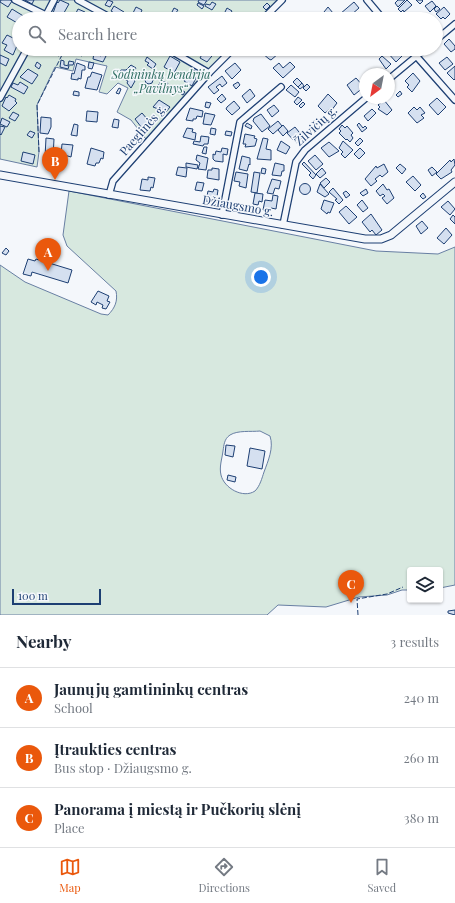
<!DOCTYPE html>
<html lang="en">
<head>
<meta charset="utf-8">
<style>
	:root { --surface:#fff; --page:#f2f2f3; --text:#1f2937; --muted:#747a83; --line:#e0e1e3; --accent:#ea580c }
	body { margin:0; font-family:"Playfair Display",serif; background:var(--page); color:var(--text) }
	.controls { position:absolute; right:12px; bottom:12px; display:grid; overflow:hidden; border-radius:4px; box-shadow:0 1px 3px #0004 }
	.controls button { width:36px; height:36px; display:grid; place-items:center; padding:0; border:0; border-bottom:1px solid var(--line); background:var(--surface); color:var(--text); font:20px sans-serif }
	.compass { position:absolute; left:359px; top:68px; width:36px; height:36px; border-radius:50%; background:var(--surface); box-shadow:0 1px 3px #0004; rotate:212deg }
	.scale { position:absolute; left:12px; bottom:10px; width:89px; box-sizing:border-box; padding-left:4px; border:2px solid #1d3f73; border-top:0; font-size:11px; line-height:14px; white-space:nowrap; color:#1d3f73; -webkit-text-stroke:3px #f4f7fb; paint-order:stroke }
	.you { position:absolute; left:261px; top:277px; width:14px; height:14px; margin:-10px; border:3px solid #fff; border-radius:50%; background:#1a73e8; box-shadow:0 0 0 6px #1a73e833 }
	.badge { display:grid; place-items:center; width:26px; height:26px; border-radius:50%; background:var(--accent); color:#fff; font-size:13px; font-weight:700 }
	.pin { position:absolute; translate:-50% -33px; filter:drop-shadow(0 1px 2px #0008) }
	.pin::after { content:''; position:absolute; top:21px; width:14px; height:12px; background:inherit; clip-path:polygon(0 0,100% 0,50% 100%) }
	.list { margin:0; padding:0; list-style:none }
	h2 { display:flex; justify-content:space-between; align-items:center; height:52px; margin:0; padding:0 16px; font-size:17px }
	h2 small { font-size:13px; font-weight:400; color:var(--muted) }
	.list li { display:grid; grid-template-columns:26px 1fr auto; gap:12px; align-items:center; box-sizing:border-box; height:60px; padding:0 16px; border-top:1px solid var(--line) }
	.list b { display:block; font-size:15px; white-space:nowrap }
	.list p { margin:0; font-size:13px; white-space:nowrap; color:var(--muted) }
	.list em { font-size:13px; font-style:normal; color:var(--muted) }
	.icon { flex:none; width:22px; height:22px; fill:none; stroke:currentColor; stroke-width:2; stroke-linecap:round; stroke-linejoin:round }
	.map { position:relative; flex:none; width:455px; height:615px; overflow:hidden }
	.search { position:absolute; background:var(--surface); box-shadow:0 1px 3px #0004; left:12px; right:12px; top:12px; height:44px; display:flex; align-items:center; gap:10px; box-sizing:border-box; padding:0 14px; border-radius:22px; color:var(--muted); font-size:15px }
	.sheet { height:232px; background:var(--surface) }
	nav { display:flex; justify-content:space-around; align-items:center; box-sizing:border-box; height:56px; border-top:1px solid var(--line); background:var(--surface); font-size:11px; color:var(--muted) }
	nav a { display:grid; justify-items:center; gap:2px }
	nav .on { color:var(--accent) }
	.map>svg:first-child { display:block }
</style>
</head>
<body>
<div class="map">
<svg width="455" height="615" viewBox="0 0 455 615">
	<rect width="100%" height="100%" fill="#f4f7fb"/>
	<!-- green -->
	<g fill="#d7e8df" stroke="#687fa3" fill-rule="evenodd">
		<path d="M 0,0 L 285,0 L 266,19 L 19,19 L 19,49 L 235,49 L 214,70 L 149,143 L 131,120 L 117,112 L 128,88 L 118,83 L 107,94 L 99,92 L 107,66 L 76,59 L 73,71 L 55,67 L 37,105 L 39,152 L 37,167 L 0,159 Z"/>
		<path d="M 69,191 L 376,251 L 438,254 L 455,247 L 455,585 L 440,588 L 440,570 L 410,570 L 410,590 L 402,590 L 387,595 L 359,597 L 326,607 L 278,605 L 267,615 L 0,615 L 0,265 L 25,282 L 101,314 L 108,315 C 115,308 118,301 116,291 L 67,246 L 63,235 ZM 260,431 L 270,436 C 274,448 268,461 264,472 C 262,478 260,486 255,491 C 243,499 224,488 221,475 C 219,467 222,459 223,451 C 224,445 224,439 230,435 C 238,430 251,432 260,431 Z"/>
	</g>
	<!-- building -->
	<g fill="#d5e0f0" stroke="#1d3f73">
		<path d="M 1,0 L 10,0 L 12,1 L 8,7 L 0,2 Z"/>
		<path d="M 25,0 L 34,0 L 32,4 Z"/>
		<path d="M 60,0 L 69,4 L 61,18 L 52,16 L 57,2 L 58,3 Z"/>
		<path d="M 108,0 L 113,2 L 110,7 L 105,5 Z"/>
		<path d="M 199,0 L 207,0 L 204,5 L 198,2 Z"/>
		<path d="M 398,0 L 405,0 L 398,7 L 395,3 Z"/>
		<path d="M 407,0 L 412,5 L 404,12 L 403,10 L 401,12 L 398,9 Z"/>
		<path d="M 416,0 L 422,0 L 423,1 L 420,4 Z"/>
		<path d="M 432,1 L 436,6 L 430,12 L 425,6 Z"/>
		<path d="M 212,2 L 216,4 L 212,10 L 205,6 L 206,4 L 210,5 Z"/>
		<path d="M 354,2 L 359,8 L 351,15 L 352,17 L 349,19 L 345,19 L 340,14 Z"/>
		<path d="M 198,3 L 204,6 L 202,9 L 197,5 Z"/>
		<path d="M 267,3 L 270,6 L 266,10 L 263,7 Z"/>
		<path d="M 114,6 L 124,12 L 121,17 L 111,11 Z"/>
		<path d="M 437,6 L 440,9 L 436,12 L 434,9 Z"/>
		<path d="M 136,7 L 142,10 L 139,17 L 143,19 L 130,19 Z"/>
		<path d="M 328,7 L 333,13 L 328,17 L 324,12 Z"/>
		<path d="M 444,7 L 450,14 L 445,19 L 443,17 L 441,19 L 436,14 Z"/>
		<path d="M 174,8 L 178,10 L 175,14 L 172,12 Z"/>
		<path d="M 227,8 L 232,11 L 229,16 L 224,14 Z"/>
		<path d="M 12,9 L 25,17 L 24,19 L 19,19 L 19,24 L 7,17 Z"/>
		<path d="M 78,9 L 85,12 L 83,18 L 75,15 Z"/>
		<path d="M 367,14 L 371,19 L 358,19 L 362,16 L 364,17 Z"/>
		<path d="M 66,15 L 71,16 L 70,19 L 65,19 Z"/>
		<path d="M 7,35 L 19,41 L 13,55 L 4,50 L 7,45 L 2,43 Z"/>
		<path d="M 449,39 L 455,46 L 455,49 L 451,52 L 444,44 Z"/>
		<path d="M 56,49 L 61,51 L 59,56 L 54,54 Z"/>
		<path d="M 77,49 L 83,49 L 82,56 L 76,54 Z"/>
		<path d="M 131,49 L 136,49 L 133,55 L 129,53 Z"/>
		<path d="M 205,49 L 216,51 L 207,62 L 200,58 Z"/>
		<path d="M 266,49 L 277,49 L 279,53 L 271,60 L 269,59 L 262,53 Z"/>
		<path d="M 391,49 L 398,49 L 401,52 L 399,53 L 402,56 L 396,62 L 387,52 Z"/>
		<path d="M 94,53 L 101,56 L 101,54 L 106,56 L 103,62 L 93,59 Z"/>
		<path d="M 0,55 L 9,59 L 6,66 L 0,63 Z"/>
		<path d="M 170,56 L 180,62 L 174,73 L 164,67 Z"/>
		<path d="M 382,56 L 391,64 L 386,69 L 379,59 Z"/>
		<path d="M 147,57 L 156,64 L 153,69 L 147,65 L 149,63 L 145,61 Z"/>
		<path d="M 447,57 L 453,64 L 445,70 L 439,63 Z"/>
		<path d="M 61,60 L 64,61 L 64,65 L 69,66 L 68,69 L 60,67 Z"/>
		<path d="M 69,61 L 74,62 L 73,65 L 68,65 Z"/>
		<path d="M 37,62 L 41,65 L 39,69 L 35,66 Z"/>
		<path d="M 89,62 L 94,63 L 92,69 L 88,68 Z"/>
		<path d="M 290,62 L 295,67 L 283,78 L 273,68 L 279,63 L 283,68 Z"/>
		<path d="M 77,63 L 85,66 L 85,70 L 82,70 L 81,79 L 78,78 L 78,80 L 71,79 L 72,73 L 74,74 Z"/>
		<path d="M 235,63 L 241,70 L 232,79 L 225,71 Z"/>
		<path d="M 131,65 L 136,68 L 133,73 L 135,75 L 133,79 L 135,81 L 131,88 L 127,83 L 128,81 L 118,76 L 121,70 L 126,70 Z"/>
		<path d="M 196,66 L 205,71 L 202,75 L 193,70 Z"/>
		<path d="M 455,66 L 455,79 L 454,80 L 447,73 Z"/>
		<path d="M 28,69 L 38,75 L 32,84 L 20,77 Z"/>
		<path d="M 92,72 L 102,75 L 97,90 L 85,88 L 88,77 L 90,77 Z"/>
		<path d="M 413,73 L 420,81 L 412,92 L 407,87 L 409,85 L 405,81 Z"/>
		<path d="M 192,75 L 196,78 L 192,86 L 184,81 L 186,77 L 189,79 Z"/>
		<path d="M 222,76 L 227,83 L 222,87 L 220,84 L 216,87 L 219,90 L 214,94 L 208,87 Z"/>
		<circle cx="149" cy="80" r="4"/>
		<path d="M 297,78 L 302,83 L 298,87 L 293,82 Z"/>
		<path d="M 356,78 L 364,87 L 354,95 L 347,85 Z"/>
		<path d="M 161,81 L 168,83 L 164,89 L 158,86 Z"/>
		<path d="M 20,82 L 28,87 L 24,94 L 11,87 L 13,83 L 18,85 Z"/>
		<path d="M 238,82 L 240,85 L 236,89 L 233,85 Z"/>
		<path d="M 302,83 L 304,86 L 300,89 L 298,87 Z"/>
		<path d="M 307,84 L 310,87 L 306,91 L 303,88 Z"/>
		<path d="M 291,85 L 299,92 L 295,97 L 286,90 Z"/>
		<path d="M 119,88 L 121,89 L 119,94 L 116,93 Z"/>
		<path d="M 180,89 L 185,92 L 183,95 L 178,92 Z"/>
		<path d="M 250,89 L 255,96 L 247,103 L 242,96 Z"/>
		<path d="M 74,91 L 79,92 L 79,96 L 73,95 Z"/>
		<path d="M 400,91 L 402,94 L 398,97 L 396,95 Z"/>
		<path d="M 222,94 L 226,99 L 221,103 L 217,99 Z"/>
		<path d="M 328,94 L 337,103 L 331,111 L 330,109 L 325,113 L 318,106 Z"/>
		<path d="M 9,95 L 16,99 L 15,101 L 17,103 L 9,111 L 2,106 L 6,97 L 7,98 Z"/>
		<path d="M 298,97 L 302,100 L 297,105 L 294,102 Z"/>
		<path d="M 437,98 L 446,107 L 438,115 L 429,105 Z"/>
		<path d="M 159,100 L 170,107 L 166,112 L 153,107 Z"/>
		<path d="M 384,100 L 392,110 L 387,115 L 378,109 L 380,107 L 378,105 Z"/>
		<path d="M 234,101 L 240,108 L 232,115 L 226,109 L 227,107 Z"/>
		<path d="M 206,102 L 211,103 L 209,108 L 205,107 Z"/>
		<path d="M 303,102 L 305,104 L 301,108 L 299,106 Z"/>
		<path d="M 274,105 L 279,111 L 272,117 L 267,110 Z"/>
		<path d="M 414,107 L 417,110 L 420,107 L 425,113 L 421,115 L 424,118 L 417,123 L 408,113 Z"/>
		<path d="M 190,108 L 203,111 L 202,117 L 197,116 L 196,119 L 193,119 L 193,121 L 186,120 Z"/>
		<path d="M 372,109 L 376,113 L 368,121 L 364,116 Z"/>
		<path d="M 87,111 L 98,112 L 97,122 L 86,121 Z"/>
		<path d="M 13,112 L 19,115 L 15,121 L 9,118 Z"/>
		<path d="M 142,113 L 153,126 L 145,132 L 135,119 Z"/>
		<path d="M 205,113 L 215,115 L 211,125 L 203,124 Z"/>
		<path d="M 261,114 L 270,126 L 262,132 L 253,121 L 254,118 Z"/>
		<path d="M 41,117 L 51,118 L 51,127 L 48,134 L 40,133 Z"/>
		<path d="M 2,118 L 10,122 L 7,127 L 0,124 Z"/>
		<path d="M 114,119 L 119,120 L 118,128 L 112,127 Z"/>
		<path d="M 278,121 L 282,126 L 273,134 L 268,129 Z"/>
		<path d="M 247,123 L 252,126 L 251,129 L 245,126 Z"/>
		<path d="M 359,123 L 363,128 L 365,126 L 367,128 L 362,132 L 357,125 Z"/>
		<path d="M 74,124 L 78,125 L 77,136 L 71,135 Z"/>
		<path d="M 283,125 L 288,131 L 283,136 L 278,130 Z"/>
		<path d="M 342,125 L 345,128 L 347,126 L 353,133 L 351,135 L 353,138 L 350,142 L 347,139 L 346,140 L 339,133 L 341,131 L 339,129 Z"/>
		<path d="M 0,126 L 5,127 L 1,135 L 0,134 Z"/>
		<path d="M 295,127 L 303,137 L 296,143 L 287,133 Z"/>
		<path d="M 187,128 L 193,129 L 192,132 L 196,133 L 195,140 L 183,137 Z"/>
		<path d="M 211,128 L 216,129 L 215,135 L 210,134 Z"/>
		<path d="M 30,131 L 35,133 L 32,138 L 27,135 Z"/>
		<path d="M 226,131 L 232,132 L 231,136 L 225,135 Z"/>
		<path d="M 245,134 L 255,136 L 254,138 L 257,139 L 255,146 L 245,147 L 246,144 L 243,144 Z"/>
		<path d="M 201,136 L 209,137 L 208,144 L 204,144 L 203,146 L 193,144 L 194,141 L 200,142 Z"/>
		<path d="M 46,138 L 54,139 L 53,157 L 45,157 Z"/>
		<path d="M 263,138 L 268,139 L 266,149 L 271,150 L 271,160 L 257,159 Z"/>
		<path d="M 360,138 L 363,141 L 358,146 L 355,143 Z"/>
		<path d="M 281,141 L 290,147 L 286,154 L 277,150 Z"/>
		<path d="M 343,141 L 353,150 L 345,158 L 341,154 L 343,152 L 339,148 Z"/>
		<path d="M 329,142 L 339,151 L 329,157 L 321,148 Z"/>
		<path d="M 62,144 L 73,145 L 71,157 L 61,154 Z"/>
		<path d="M 204,147 L 207,147 L 206,154 L 202,153 Z"/>
		<path d="M 91,148 L 104,152 L 103,159 L 101,158 L 99,163 L 96,163 L 95,166 L 87,164 Z"/>
		<path d="M 222,148 L 228,149 L 227,155 L 223,154 L 223,162 L 215,161 L 213,159 L 213,154 L 215,155 L 216,151 L 221,152 Z"/>
		<path d="M 360,148 L 365,153 L 359,159 L 354,154 Z"/>
		<path d="M 23,152 L 35,155 L 33,164 L 21,161 Z"/>
		<path d="M 197,155 L 208,158 L 206,170 L 198,169 L 200,163 L 196,160 Z"/>
		<path d="M 315,155 L 323,164 L 316,170 L 308,161 Z"/>
		<path d="M 242,156 L 250,158 L 250,165 L 249,164 L 247,171 L 239,169 Z"/>
		<path d="M 454,159 L 455,165 L 451,170 L 452,172 L 441,179 L 436,174 L 450,160 L 451,162 Z"/>
		<path d="M 304,162 L 316,175 L 313,179 L 309,175 L 311,173 L 302,164 Z"/>
		<path d="M 186,163 L 198,165 L 197,169 L 186,167 Z"/>
		<path d="M 275,163 L 284,165 L 284,171 L 282,171 L 281,176 L 272,175 Z"/>
		<path d="M 384,164 L 388,172 L 382,177 L 380,175 L 375,179 L 377,181 L 371,186 L 365,179 L 376,166 L 377,168 Z"/>
		<path d="M 400,164 L 406,169 L 402,174 L 396,168 Z"/>
		<path d="M 178,167 L 187,168 L 186,177 L 176,175 Z"/>
		<path d="M 432,167 L 437,172 L 432,176 L 428,170 Z"/>
		<path d="M 212,168 L 219,169 L 219,180 L 207,178 L 208,170 L 212,170 Z"/>
		<path d="M 262,168 L 266,169 L 265,174 L 261,173 Z"/>
		<path d="M 322,168 L 326,173 L 320,178 L 316,174 Z"/>
		<path d="M 236,172 L 248,174 L 246,188 L 239,186 L 240,182 L 234,181 Z"/>
		<path d="M 254,172 L 260,173 L 257,193 L 251,192 Z"/>
		<path d="M 413,176 L 421,185 L 415,191 L 406,182 Z"/>
		<path d="M 148,177 L 155,178 L 153,188 L 151,187 L 150,191 L 140,190 L 142,179 L 148,180 Z"/>
		<path d="M 326,178 L 330,182 L 324,188 L 320,183 Z"/>
		<path d="M 272,179 L 281,181 L 279,189 L 275,188 L 273,194 L 267,193 Z"/>
		<path d="M 197,182 L 204,183 L 202,191 L 195,190 Z"/>
		<circle cx="305" cy="189" r="5.5"/>
		<path d="M 320,184 L 329,194 L 325,197 L 317,192 Z"/>
		<path d="M 383,184 L 387,190 L 389,189 L 394,198 L 387,204 L 382,198 L 385,196 L 383,194 L 380,196 L 376,191 Z"/>
		<path d="M 333,188 L 343,200 L 339,204 L 335,200 L 337,199 L 329,192 Z"/>
		<path d="M 214,189 L 218,190 L 216,203 L 206,201 L 208,191 L 213,192 Z"/>
		<path d="M 366,189 L 368,193 L 363,196 L 360,193 Z"/>
		<path d="M 346,191 L 350,195 L 346,198 L 343,193 Z"/>
		<path d="M 255,193 L 263,194 L 262,202 L 259,201 L 258,205 L 253,204 Z"/>
		<path d="M 423,193 L 426,197 L 423,199 L 420,196 Z"/>
		<path d="M 273,195 L 278,196 L 276,209 L 271,208 L 270,211 L 263,210 L 265,200 L 272,201 Z"/>
		<path d="M 324,200 L 334,203 L 330,213 L 328,212 L 327,214 L 321,209 Z"/>
		<path d="M 362,200 L 368,208 L 363,212 L 357,205 Z"/>
		<path d="M 448,201 L 455,209 L 450,215 L 441,207 Z"/>
		<path d="M 346,206 L 357,217 L 349,224 L 339,212 Z"/>
		<path d="M 371,214 L 382,230 L 376,235 L 372,230 L 370,232 L 362,222 Z"/>
		<path d="M 453,215 L 455,217 L 455,224 L 450,219 Z"/>
		<path d="M 422,221 L 428,228 L 421,234 L 416,226 Z"/>
		<path d="M 446,228 L 452,235 L 444,244 L 437,238 Z"/>
		<path d="M 6,248 L 9,251 L 6,255 L 2,253 Z"/>
		<path d="M 28,259 L 35,261 L 36,259 L 72,270 L 68,283 L 32,272 L 31,276 L 23,274 Z"/>
		<path d="M 98,291 L 109,296 L 107,301 L 110,302 L 106,309 L 102,308 L 103,305 L 97,302 L 96,305 L 91,302 Z"/>
		<path d="M 226,445 L 235,446 L 233,457 L 225,455 Z"/>
		<path d="M 250,448 L 265,451 L 262,469 L 247,466 Z"/>
		<path d="M 228,475 L 236,477 L 235,482 L 227,480 Z"/>
		<path d="M 455,610 L 455,615 L 448,613 L 448,611 Z"/>
	</g>
	<g fill="none" stroke-linecap="round" stroke-linejoin="round">
		<!-- minor casing -->
		<g stroke="#1d3f73" stroke-width="8">
			<g id="minor">
				<path d="M 15,0 L 54,19"/>
				<path d="M 78,0 L 113,19"/>
				<path d="M 367,0 L 383,19"/>
				<path d="M 44,19 L 54,0"/>
				<path d="M 263,19 L 282,0"/>
				<path d="M 436,40 L 455,24"/>
				<path d="M 168,49 L 209,73"/>
				<path d="M 410,49 L 455,100"/>
				<path d="M 389,79 L 425,49"/>
				<path d="M 0,98 L 27,49"/>
				<path d="M 109,195 L 113,181 L 209,73 L 233,49"/>
				<path d="M 222,215 L 240,122 L 281,87"/>
				<path d="M 283,225 L 296,162 L 305,150 L 366,98"/>
			</g>
		</g>
		<!-- tertiary casing -->
		<g stroke="#1d3f73" stroke-width="9">
			<path id="tertiary" d="M 0,175 L 365,239 L 381,239 L 391,235 L 455,182"/>
		</g>
		<!-- minor -->
		<use href="#minor" stroke="#f4f7fb" stroke-width="5.5"/>
		<!-- tertiary -->
		<use href="#tertiary" stroke="#f4f7fb" stroke-width="7"/>
		<!-- fence -->
		<g stroke="#1d3f73" stroke-width="1" stroke-dasharray="5 2" stroke-linecap="butt">
			<path d="M 39,152 L 37,105 L 65,49"/>
			<path d="M 358,615 L 357,599 L 387,594 L 403,587"/>
		</g>
	</g>
	<g text-anchor="middle" stroke-width="3" stroke-linejoin="round" paint-order="stroke">
		<!-- park labels -->
		<g font-size="12" font-style="italic" fill="#2c6c60" stroke="#f4f7fb">
			<text x="161" y="79">Sodininkų bendrija<tspan x="161" dy="14">„Pavilnys“</tspan></text>
		</g>
		<!-- street labels -->
		<g font-size="12" fill="#1d3f73" stroke="#f4f7fb">
			<text transform="translate(316 126) rotate(-42)" y="4">Žilvičių g.</text>
			<text transform="translate(143 130) rotate(-49)" y="4">Paeglinės g.</text>
			<text transform="translate(238 206) rotate(10)" y="4">Džiaugsmo g.</text>
		</g>
	</g>
</svg>
<div class="controls">
<button><svg class="icon" aria-label="layers" viewBox="0 0 24 24"><path d="M12 4l9 5-9 5-9-5zM3 14l9 5 9-5"/></svg></button>
</div>
<svg class="compass" viewBox="-18 -18 36 36"><path d="M0-13l5 13h-10z" fill="#e53935"/><path d="M0 13l5-13h-10z" fill="#747a83"/></svg>
<div class="scale">100 m</div>
<div class="you"></div>
<div class="pin badge" style="left:48px;top:271px">A</div>
<div class="pin badge" style="left:55px;top:180px">B</div>
<div class="pin badge" style="left:351px;top:603px">C</div>
<div class="search"><svg class="icon" aria-label="search" viewBox="0 0 24 24"><circle cx="10" cy="10" r="6"/><path d="M15 15l6 6"/></svg>Search here</div>
</div>
<section class="sheet">
<h2>Nearby<small>3 results</small></h2>
<ul class="list">
<li><span class="badge">A</span><div><b>Jaunųjų gamtininkų centras</b><p>School</p></div><em>240 m</em></li>
<li><span class="badge">B</span><div><b>Įtraukties centras</b><p>Bus stop · Džiaugsmo g.</p></div><em>260 m</em></li>
<li><span class="badge">C</span><div><b>Panorama į miestą ir Pučkorių slėnį</b><p>Place</p></div><em>380 m</em></li>
</ul>
</section>
<nav>
<a class="on"><svg class="icon" aria-label="map" viewBox="0 0 24 24"><path d="M3 6l6-2 6 2 6-2v14l-6 2-6-2-6 2zM9 4v14M15 6v14"/></svg>Map</a>
<a><svg class="icon" aria-label="directions" viewBox="0 0 24 24"><path d="M12 3l9 9-9 9-9-9zM9 14v-3h6M13 9l2 2-2 2"/></svg>Directions</a>
<a><svg class="icon" aria-label="saved" viewBox="0 0 24 24"><path d="M7 4h10v16l-5-4-5 4z"/></svg>Saved</a>
</nav>
</body>
</html>
